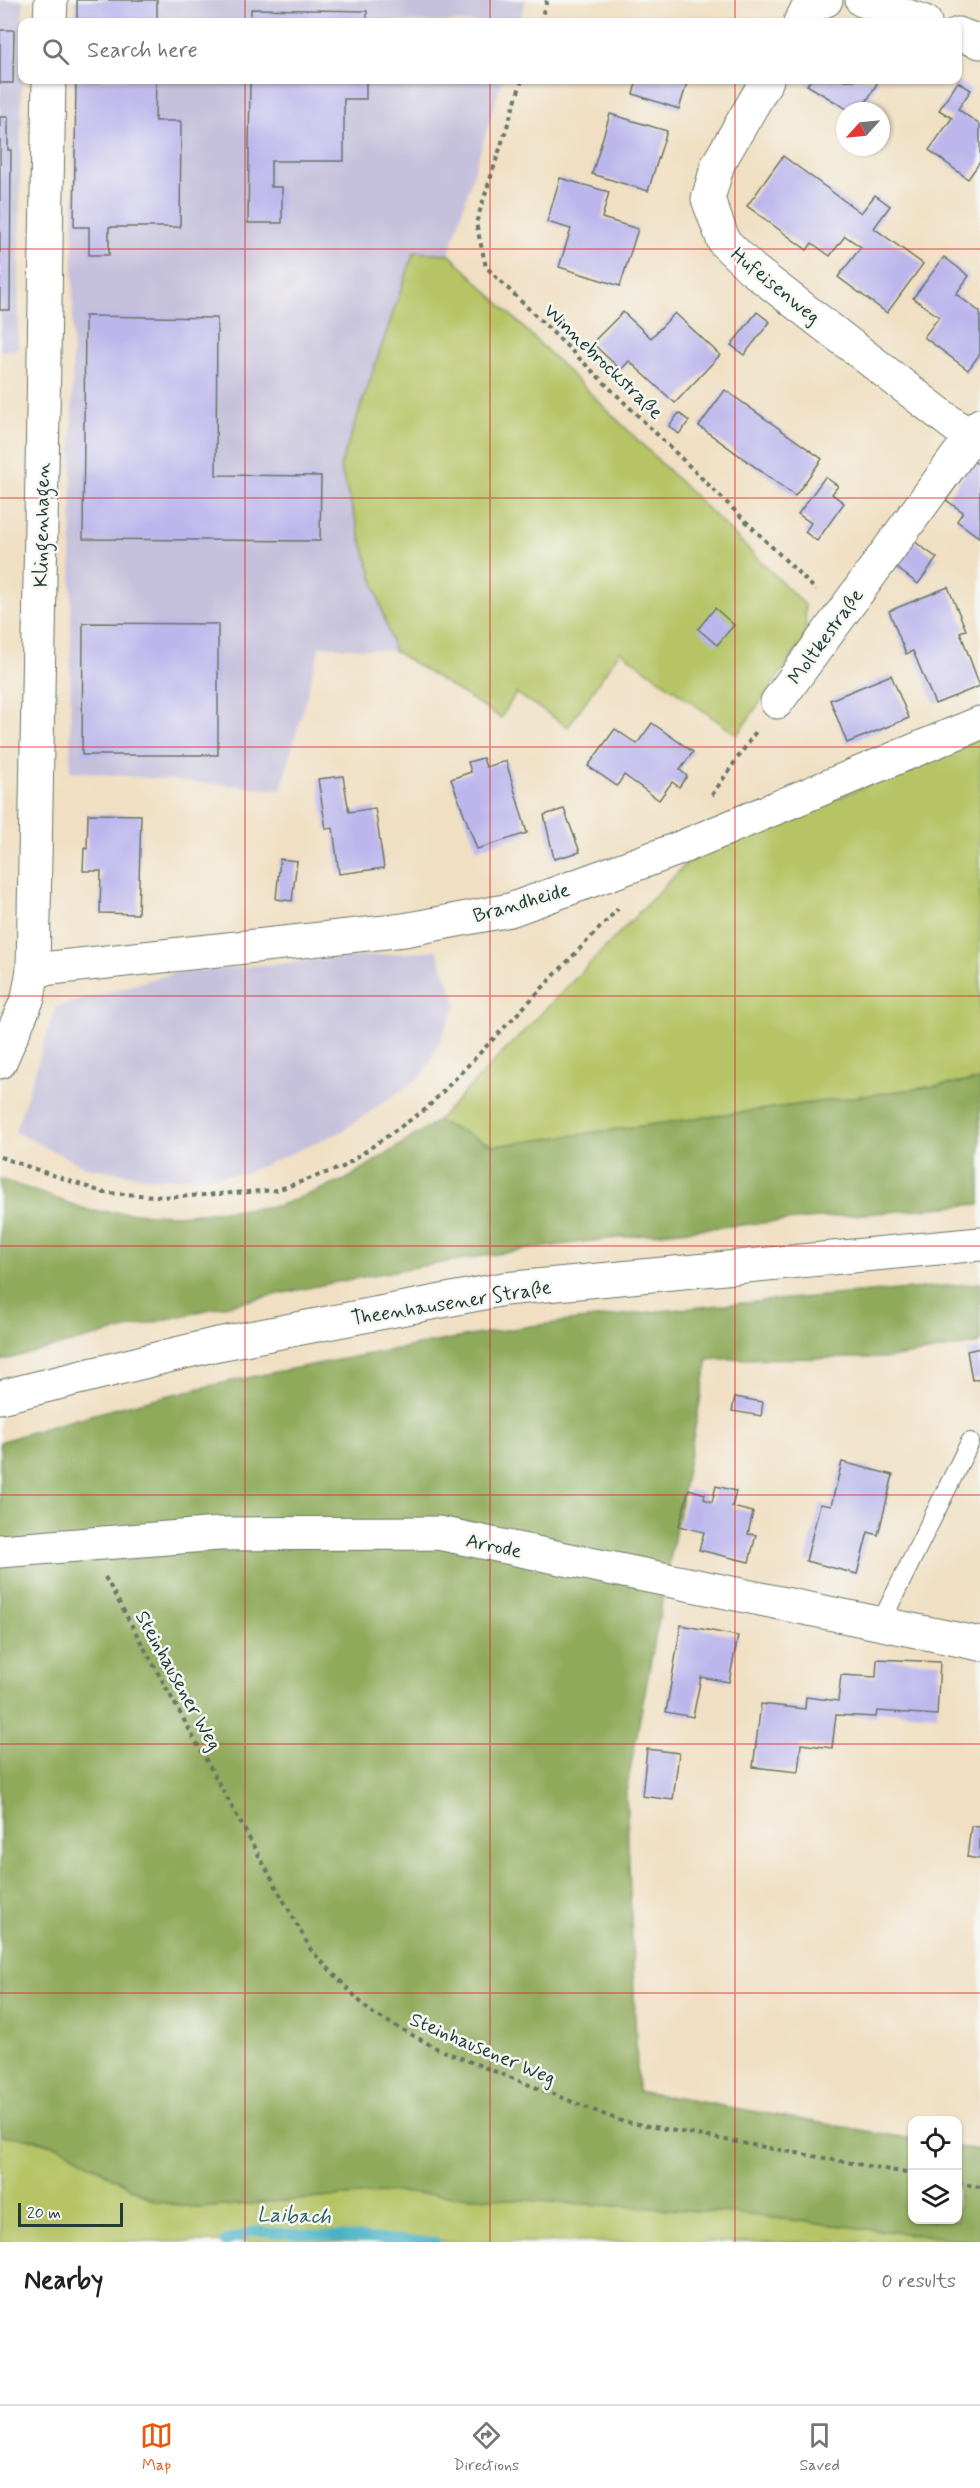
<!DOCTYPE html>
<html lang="en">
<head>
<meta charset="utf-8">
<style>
	:root { --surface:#fff; --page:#f6f6f6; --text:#202124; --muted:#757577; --line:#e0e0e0; --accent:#ea580c }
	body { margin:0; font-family:Mynerve,sans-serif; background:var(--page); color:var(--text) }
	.controls { position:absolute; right:18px; bottom:18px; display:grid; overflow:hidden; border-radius:12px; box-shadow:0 2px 4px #0004 }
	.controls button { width:54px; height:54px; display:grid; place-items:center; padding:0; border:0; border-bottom:2px solid var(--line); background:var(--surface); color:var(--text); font:30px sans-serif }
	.compass { position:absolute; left:836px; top:102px; width:54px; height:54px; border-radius:50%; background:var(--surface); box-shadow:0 2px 4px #0004; rotate:243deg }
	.scale { position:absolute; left:18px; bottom:15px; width:105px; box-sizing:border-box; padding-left:6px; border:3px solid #1f3d34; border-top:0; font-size:16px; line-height:21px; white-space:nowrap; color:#1f3d34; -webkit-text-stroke:4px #f6f6f2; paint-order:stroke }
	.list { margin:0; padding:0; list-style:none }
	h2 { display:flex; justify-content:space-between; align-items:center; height:78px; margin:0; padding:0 24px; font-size:26px }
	h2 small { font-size:20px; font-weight:400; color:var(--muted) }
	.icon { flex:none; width:33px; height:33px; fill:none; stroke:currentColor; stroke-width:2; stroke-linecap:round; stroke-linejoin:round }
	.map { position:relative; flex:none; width:980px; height:2242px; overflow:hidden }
	.search { position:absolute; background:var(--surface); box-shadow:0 2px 4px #0004; left:18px; right:18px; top:18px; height:66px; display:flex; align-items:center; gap:15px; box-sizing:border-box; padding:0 21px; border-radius:12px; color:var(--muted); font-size:22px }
	.sheet { height:162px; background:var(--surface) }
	nav { display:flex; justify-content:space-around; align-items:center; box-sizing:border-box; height:84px; border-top:2px solid var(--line); background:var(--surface); font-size:16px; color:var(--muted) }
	nav a { display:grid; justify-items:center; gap:3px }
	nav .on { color:var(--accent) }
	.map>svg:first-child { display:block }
</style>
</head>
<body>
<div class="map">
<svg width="980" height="2242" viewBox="0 0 980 2242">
	<rect width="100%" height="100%" fill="#f6f6f2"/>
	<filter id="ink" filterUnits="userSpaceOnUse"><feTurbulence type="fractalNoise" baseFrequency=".0167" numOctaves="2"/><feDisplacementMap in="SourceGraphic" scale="12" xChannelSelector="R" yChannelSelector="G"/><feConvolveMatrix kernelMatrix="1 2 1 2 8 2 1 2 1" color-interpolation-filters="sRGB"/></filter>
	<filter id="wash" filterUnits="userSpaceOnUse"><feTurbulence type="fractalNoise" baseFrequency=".008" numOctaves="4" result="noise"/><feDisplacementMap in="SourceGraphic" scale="24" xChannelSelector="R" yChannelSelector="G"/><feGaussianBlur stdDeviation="1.35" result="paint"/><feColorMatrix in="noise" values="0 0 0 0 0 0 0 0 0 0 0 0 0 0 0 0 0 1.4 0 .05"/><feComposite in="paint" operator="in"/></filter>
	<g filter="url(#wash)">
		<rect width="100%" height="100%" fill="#f0dfc2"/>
		<!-- industrial -->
		<g fill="#c5c0db">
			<path d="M 0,0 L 23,0 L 18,349 L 0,351 Z"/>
			<path d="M 75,0 L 526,0 L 520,22 L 75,22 Z"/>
			<path d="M 74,80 L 502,80 L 449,254 L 414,252 L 340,466 L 394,651 L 320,646 L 281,790 L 70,771 Z"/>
			<path d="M 437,950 L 457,1005 L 423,1075 L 341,1132 L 243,1174 L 157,1179 L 85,1167 L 15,1132 L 56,1007 L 174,973 Z"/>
		</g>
		<!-- green -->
		<g fill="#b6c466" stroke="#6a804d" stroke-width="1.5">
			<path d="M 414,252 L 449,254 L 805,605 L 806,637 L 737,735 L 620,651 L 568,727 L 516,693 L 501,718 L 394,651 L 340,467 Z"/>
			<path d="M 980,737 L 980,1080 L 494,1146 L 437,1121 L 688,862 Z"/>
			<path d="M 12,2134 L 63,2148 L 154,2201 L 198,2208 L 395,2192 L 733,2213 L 978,2242 L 0,2242 L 0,2135 Z"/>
		</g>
		<!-- forest -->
		<g fill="#90aa5b" stroke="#587448" stroke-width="1.5">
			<path d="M 980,1080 L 980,1204 C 806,1219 631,1232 458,1260 C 304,1285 152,1321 0,1361 L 0,1179 L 91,1211 L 177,1215 L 278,1206 L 347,1179 L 437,1121 L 494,1146 Z"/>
			<path d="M 980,1283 L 980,1343 L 890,1358 L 708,1359 L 626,1792 L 638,2091 L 912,2139 L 912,2220 L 958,2220 L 958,2147 L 980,2150 L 980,2242 L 733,2213 L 395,2192 L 198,2208 L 154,2201 L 63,2148 L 35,2139 L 0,2135 L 0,1442 C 92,1412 186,1390 281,1371 C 364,1355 448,1338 532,1326 C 680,1306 831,1296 980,1283 Z"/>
		</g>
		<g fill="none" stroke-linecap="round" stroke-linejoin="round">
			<!-- stream -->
			<path stroke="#47b2c5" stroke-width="10" d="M 225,2242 L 253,2231 L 435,2242"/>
		</g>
		<g id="blocks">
			<!-- building -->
			<g fill="#bcb6ec">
				<rect x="77" y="0" width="80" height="22"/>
				<path d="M 251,9 L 367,11 L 367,22 L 251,22 Z"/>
				<path d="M 0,30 L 14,30 L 13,83 L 0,83 Z"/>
				<path d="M 76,80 L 156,80 L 155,121 L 181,121 L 180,227 L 109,227 L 109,255 L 89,255 L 89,227 L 74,227 Z"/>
				<path d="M 250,80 L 366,80 L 366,99 L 344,99 L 344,161 L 271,161 L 271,187 L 282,187 L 282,223 L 248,223 Z"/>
				<path d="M 637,80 L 688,80 L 679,109 L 633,94 Z"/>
				<path d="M 811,80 L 879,80 L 861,111 L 850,111 L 807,85 Z"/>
				<path d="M 958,82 L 971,90 L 958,109 L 980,125 L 980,162 L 968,179 L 929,150 L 952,118 L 939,110 Z"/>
				<path d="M 610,114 L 667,131 L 648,191 L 592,174 Z"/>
				<path d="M 0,117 L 8,117 L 8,150 L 11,150 L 10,310 L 0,310 Z"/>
				<path d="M 783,156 L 861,213 L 875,195 L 890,206 L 874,228 L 923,264 L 887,313 L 838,277 L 861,247 L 845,236 L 830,256 L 812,243 L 807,250 L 747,206 Z"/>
				<path d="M 560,178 L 609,192 L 602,218 L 638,229 L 620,286 L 559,267 L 571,229 L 547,222 Z"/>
				<path d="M 944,257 L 969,276 L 956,294 L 980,312 L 980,354 L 968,370 L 924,337 L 939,317 L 913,298 Z"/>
				<path d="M 623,312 L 651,338 L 675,313 L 720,355 L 675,403 L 629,361 L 621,370 L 592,343 Z"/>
				<path d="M 757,312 L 770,322 L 744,355 L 731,345 Z"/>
				<path d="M 85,316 L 217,318 L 216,475 L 321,476 L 320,541 L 83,539 Z"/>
				<path d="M 725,390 L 822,459 L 795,496 L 699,426 Z"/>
				<path d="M 679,413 L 689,421 L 679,434 L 669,426 Z"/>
				<path d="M 974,461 L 980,466 L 980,538 L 957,521 L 963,512 L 946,500 Z"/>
				<path d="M 825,477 L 838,486 L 832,494 L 844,503 L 817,541 L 805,532 L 811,523 L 798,514 Z"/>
				<path d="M 911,539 L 937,558 L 918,584 L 893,565 Z"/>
				<path d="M 948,587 L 966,630 L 960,632 L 980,686 L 935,704 L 913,651 L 906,654 L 889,611 Z"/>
				<path d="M 715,608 L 734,625 L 717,645 L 698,629 Z"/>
				<path d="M 83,623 L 218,624 L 218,755 L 82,755 Z"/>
				<path d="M 891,675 L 909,718 L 847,743 L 830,700 Z"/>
				<path d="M 652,723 L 693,752 L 680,770 L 687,776 L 679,787 L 672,782 L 659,800 L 624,775 L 617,786 L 588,766 L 615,729 L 637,744 Z"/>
				<path d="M 483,758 L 486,767 L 506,761 L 527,833 L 477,849 L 451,779 L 471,772 L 468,762 Z"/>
				<path d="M 343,776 L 349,812 L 375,808 L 384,868 L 339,874 L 333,828 L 326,829 L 318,779 Z"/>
				<path d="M 564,809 L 580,852 L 554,859 L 544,815 Z"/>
				<path d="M 88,814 L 141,815 L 138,914 L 100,913 L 101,871 L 83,871 L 84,848 L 87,849 Z"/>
				<path d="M 280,859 L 297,861 L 292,901 L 276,899 Z"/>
				<path d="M 980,1348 L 980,1378 L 972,1380 L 967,1351 Z"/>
				<path d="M 735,1397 L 763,1402 L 761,1416 L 732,1411 Z"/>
				<path d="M 842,1462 L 893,1475 L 878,1535 L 868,1532 L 857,1574 L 806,1561 L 820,1504 L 831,1506 Z"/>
				<path d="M 716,1486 L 736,1491 L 732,1507 L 753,1512 L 748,1534 L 756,1535 L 749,1562 L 699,1550 L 704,1532 L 679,1526 L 689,1489 L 705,1494 L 704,1499 L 712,1502 Z"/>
				<path d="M 681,1625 L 738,1636 L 729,1682 L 701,1677 L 693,1717 L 666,1712 Z"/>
				<path d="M 877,1659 L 940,1662 L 937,1715 L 877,1711 L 876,1717 L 836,1715 L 832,1748 L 801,1744 L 798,1772 L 753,1767 L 761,1704 L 805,1709 L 806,1697 L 838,1701 L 841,1675 L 876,1677 Z"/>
				<path d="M 647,1749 L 679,1753 L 673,1800 L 642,1796 Z"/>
				<path d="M 971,1826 L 980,1827 L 980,1859 L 967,1857 Z"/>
			</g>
		</g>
	</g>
	<g filter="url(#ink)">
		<use href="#blocks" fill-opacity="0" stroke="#687666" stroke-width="1.5"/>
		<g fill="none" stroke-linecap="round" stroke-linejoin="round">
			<!-- lane casing -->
			<g stroke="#687666" stroke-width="20">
				<path id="lane" d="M 879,1626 L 970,1442"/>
			</g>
			<!-- street casing -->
			<g stroke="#687666" stroke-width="35">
				<g id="street">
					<path d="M 862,0 L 925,22"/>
					<path d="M 50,22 L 51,0"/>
					<path d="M 800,22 L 809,7 L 826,0"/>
					<path d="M 958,34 L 980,42"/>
					<path d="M 767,80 L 718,164 L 708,199 L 724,242 L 752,269 L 971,438"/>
					<path d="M 777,702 L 980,425"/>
					<path d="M 33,970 L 404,930 L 510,910 L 675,850 L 980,723"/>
					<path d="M 0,1062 L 28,998 L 33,970 L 49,80"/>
					<path d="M 0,1551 L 219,1534 L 438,1533 L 980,1644"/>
				</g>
			</g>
			<!-- secondary casing -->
			<g stroke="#687666" stroke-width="35">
				<path id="secondary" d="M 0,1397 L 213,1345 L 504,1289 L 980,1244"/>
			</g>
			<!-- path -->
			<g stroke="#687666" stroke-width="4" stroke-dasharray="4.5 4.5" stroke-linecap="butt">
				<path d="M 540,22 L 547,0"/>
				<path d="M 522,80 L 476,223 L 486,267 L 816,590"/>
				<path d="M 712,795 L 757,730"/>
				<path d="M 0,1157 L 105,1193 L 175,1197 L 277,1190 L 343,1167 L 426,1109 L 618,909"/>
				<path d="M 105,1577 L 311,1950 L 370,2012 L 438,2049 L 621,2121 L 912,2174"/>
				<path d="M 958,2183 L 980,2187"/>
			</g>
			<!-- lane -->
			<use href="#lane" stroke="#fff" stroke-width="18"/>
			<!-- street -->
			<use href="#street" stroke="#fff" stroke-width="33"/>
			<!-- secondary -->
			<use href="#secondary" stroke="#fff" stroke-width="33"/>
		</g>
	</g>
	<!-- grid -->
	<path fill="none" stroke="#d62828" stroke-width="1.5" stroke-opacity="0.55" d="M 245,0 L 245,22M 490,0 L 490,22M 735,0 L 735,22M 245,80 L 245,2242M 490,80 L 490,2242M 735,80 L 735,2242M 0,249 L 980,249M 0,498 L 980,498M 0,747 L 980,747M 0,996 L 980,996M 0,1246 L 980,1246M 0,1495 L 980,1495M 0,1744 L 980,1744M 0,1993 L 980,1993"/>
	<g text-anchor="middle" stroke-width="5" stroke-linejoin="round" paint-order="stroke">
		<!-- street labels -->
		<g font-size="20" fill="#1f3d34" stroke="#f6f6f2">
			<text transform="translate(776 285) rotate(39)" y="7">Hufeisenweg</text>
			<text transform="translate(604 361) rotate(44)" y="7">Winnebrockstraße</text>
			<text transform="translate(41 525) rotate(-89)" y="7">Klingenhagen</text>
			<text transform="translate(825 636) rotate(-54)" y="7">Moltkestraße</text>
			<text transform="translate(521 902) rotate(-16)" y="7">Brandheide</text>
			<text transform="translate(451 1302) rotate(-9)" y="7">Theenhausener Straße</text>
			<text transform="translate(494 1545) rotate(12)" y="7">Arrode</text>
			<text transform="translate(179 1680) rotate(61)" y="7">Steinhausener Weg</text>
			<text transform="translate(483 2048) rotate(23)" y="7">Steinhausener Weg</text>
		</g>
		<!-- water labels -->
		<g font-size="21" font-style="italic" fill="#2b6060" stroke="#f6f6f2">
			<text transform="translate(294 2215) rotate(2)" y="7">Laibach</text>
		</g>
	</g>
</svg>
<div class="controls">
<button><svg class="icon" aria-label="locate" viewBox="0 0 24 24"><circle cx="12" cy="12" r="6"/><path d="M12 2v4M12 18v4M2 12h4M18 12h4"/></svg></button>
<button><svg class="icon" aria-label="layers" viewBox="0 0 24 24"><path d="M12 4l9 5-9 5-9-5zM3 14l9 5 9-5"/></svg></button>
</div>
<svg class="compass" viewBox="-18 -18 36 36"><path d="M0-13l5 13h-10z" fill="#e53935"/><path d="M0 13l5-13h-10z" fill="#757577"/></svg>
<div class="scale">20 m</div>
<div class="search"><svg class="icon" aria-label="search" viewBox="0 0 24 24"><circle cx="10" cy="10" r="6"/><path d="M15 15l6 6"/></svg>Search here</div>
</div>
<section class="sheet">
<h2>Nearby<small>0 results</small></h2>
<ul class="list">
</ul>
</section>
<nav>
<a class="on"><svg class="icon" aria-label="map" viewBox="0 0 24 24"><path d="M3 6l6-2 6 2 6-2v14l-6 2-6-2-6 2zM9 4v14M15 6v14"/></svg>Map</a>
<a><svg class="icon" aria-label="directions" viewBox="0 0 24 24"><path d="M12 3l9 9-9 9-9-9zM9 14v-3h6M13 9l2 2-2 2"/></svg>Directions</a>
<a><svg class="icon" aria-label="saved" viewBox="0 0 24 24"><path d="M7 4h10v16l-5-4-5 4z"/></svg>Saved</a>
</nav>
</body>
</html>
